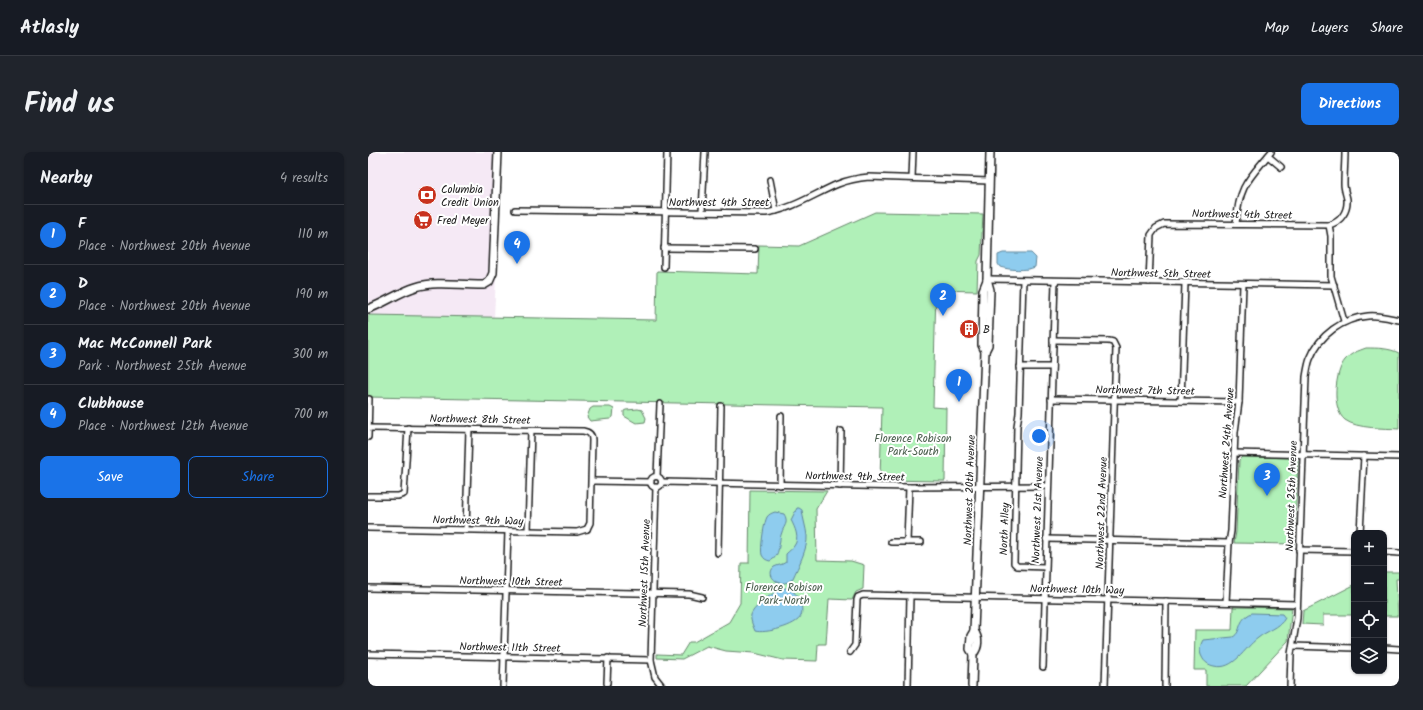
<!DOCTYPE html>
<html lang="en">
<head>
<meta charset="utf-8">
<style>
	:root { --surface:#171b24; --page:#20242c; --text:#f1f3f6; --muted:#9ea1a6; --line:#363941; --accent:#1a73e8 }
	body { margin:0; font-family:Kalam,sans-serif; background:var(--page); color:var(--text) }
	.controls { position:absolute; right:12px; bottom:12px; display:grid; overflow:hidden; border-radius:8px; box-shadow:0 1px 3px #0004 }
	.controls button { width:36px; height:36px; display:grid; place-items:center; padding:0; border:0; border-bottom:1px solid var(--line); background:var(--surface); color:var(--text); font:20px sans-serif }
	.you { position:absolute; left:671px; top:284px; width:14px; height:14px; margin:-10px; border:3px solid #fff; border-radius:50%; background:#1a73e8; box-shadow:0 0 0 6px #1a73e833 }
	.badge { display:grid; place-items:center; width:26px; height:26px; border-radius:50%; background:var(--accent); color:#fff; font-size:13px; font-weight:700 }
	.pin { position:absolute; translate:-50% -33px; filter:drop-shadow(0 1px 2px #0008) }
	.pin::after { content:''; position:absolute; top:21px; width:14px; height:12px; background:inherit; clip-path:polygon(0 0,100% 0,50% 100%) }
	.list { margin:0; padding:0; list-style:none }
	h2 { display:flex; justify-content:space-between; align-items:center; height:52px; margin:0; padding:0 16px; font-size:17px }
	h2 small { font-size:13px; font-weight:400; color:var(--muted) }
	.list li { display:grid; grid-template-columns:26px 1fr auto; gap:12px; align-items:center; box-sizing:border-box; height:60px; padding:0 16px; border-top:1px solid var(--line) }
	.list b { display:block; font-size:15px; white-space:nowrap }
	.list p { margin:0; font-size:13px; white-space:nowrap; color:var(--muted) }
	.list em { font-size:13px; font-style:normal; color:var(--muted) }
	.actions { display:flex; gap:8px; padding:12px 16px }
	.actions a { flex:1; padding:9px 0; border:1px solid var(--accent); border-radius:8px; text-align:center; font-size:14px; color:var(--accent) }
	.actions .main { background:var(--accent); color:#fff }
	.icon { flex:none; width:22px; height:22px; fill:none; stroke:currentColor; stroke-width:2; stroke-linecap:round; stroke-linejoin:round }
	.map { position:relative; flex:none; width:1031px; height:534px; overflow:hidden; border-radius:8px }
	header { display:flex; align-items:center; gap:24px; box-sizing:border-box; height:56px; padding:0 20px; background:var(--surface); border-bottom:1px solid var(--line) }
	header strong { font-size:19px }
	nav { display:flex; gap:22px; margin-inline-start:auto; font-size:14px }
	.intro { display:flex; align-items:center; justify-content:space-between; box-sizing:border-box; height:96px; padding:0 24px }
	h1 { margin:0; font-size:28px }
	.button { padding:10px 18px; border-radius:8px; background:var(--accent); color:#fff; font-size:14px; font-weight:700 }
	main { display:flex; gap:24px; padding:0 24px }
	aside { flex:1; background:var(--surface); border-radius:8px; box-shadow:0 1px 3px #0004 }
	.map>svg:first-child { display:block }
</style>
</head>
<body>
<header>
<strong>Atlasly</strong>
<nav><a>Map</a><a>Layers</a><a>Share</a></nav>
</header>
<div class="intro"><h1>Find us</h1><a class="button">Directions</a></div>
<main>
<aside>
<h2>Nearby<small>4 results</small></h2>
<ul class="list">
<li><span class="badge">1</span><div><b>F</b><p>Place · Northwest 20th Avenue</p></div><em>110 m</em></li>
<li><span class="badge">2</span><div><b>D</b><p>Place · Northwest 20th Avenue</p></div><em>190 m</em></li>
<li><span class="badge">3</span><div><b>Mac McConnell Park</b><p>Park · Northwest 25th Avenue</p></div><em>300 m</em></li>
<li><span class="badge">4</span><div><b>Clubhouse</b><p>Place · Northwest 12th Avenue</p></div><em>700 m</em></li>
</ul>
<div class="actions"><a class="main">Save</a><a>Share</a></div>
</aside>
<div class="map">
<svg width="1031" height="534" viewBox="0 0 1031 534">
	<rect width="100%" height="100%" fill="#fff"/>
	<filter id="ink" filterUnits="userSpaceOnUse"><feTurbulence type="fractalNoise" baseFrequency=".025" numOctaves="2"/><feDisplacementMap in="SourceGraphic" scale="8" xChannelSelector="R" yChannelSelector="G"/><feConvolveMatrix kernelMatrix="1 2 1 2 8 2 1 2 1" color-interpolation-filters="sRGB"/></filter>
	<g filter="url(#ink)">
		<!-- built -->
		<path fill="#f5e9f5" d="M 0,0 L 134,0 L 126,166 L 0,163 Z"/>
		<!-- green -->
		<g fill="#b0f0b8" stroke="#66866a">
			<path d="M 507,60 L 615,62 L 613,103 L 610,109 L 609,139 L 568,138 L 565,255 L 578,256 L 577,329 L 512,328 L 514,255 L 0,245 L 0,163 L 288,168 L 289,119 L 390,122 L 391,93 L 431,94 Z"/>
			<path d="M 998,196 C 1009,196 1021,196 1031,201 L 1031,277 C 1017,276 989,277 977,268 C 963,257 967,220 977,208 C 983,201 990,199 998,196 Z"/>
			<path d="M 225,255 L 242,255 L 246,257 L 245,265 L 242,267 L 222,269 L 219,265 L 222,257 Z"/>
			<path d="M 270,257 L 274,258 L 278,266 L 277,270 L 268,271 L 256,264 L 256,259 L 258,258 Z"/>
			<path d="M 874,305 L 927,306 L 930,308 L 926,392 L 866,391 L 868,380 L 871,308 Z"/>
			<path d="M 382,338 L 459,339 L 448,357 L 449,408 L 483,409 L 496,413 L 495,437 L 488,440 L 484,448 L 461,447 L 458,492 L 450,492 L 449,509 L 415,508 L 386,501 L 358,499 L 339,494 L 314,507 L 289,506 L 289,502 L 313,503 L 321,490 L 326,490 L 361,470 L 372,451 L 373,411 L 381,411 Z"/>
			<path d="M 1016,420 L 1031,420 L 1031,427 L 1028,427 L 1030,464 L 1016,464 Z"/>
			<path d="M 986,433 L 986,463 L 955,463 L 955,473 L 934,472 L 935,459 Z"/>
			<path d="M 865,455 L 924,456 L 920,489 L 878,534 L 838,534 L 838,518 L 826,518 L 827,478 L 864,478 Z"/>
		</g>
		<!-- water -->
		<g fill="#8eccee" stroke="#60869a">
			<path d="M 635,101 L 663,101 L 668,106 L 667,115 C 659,119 641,118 632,115 L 630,112 L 630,103 Z"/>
			<path d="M 429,356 L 431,356 L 434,358 C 435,367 438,375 439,384 C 440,396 430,415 425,426 C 414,439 396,424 406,415 C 410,413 414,413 418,410 L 418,402 C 421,399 424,397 426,394 C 432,386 427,376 423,368 Z"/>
			<path d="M 407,360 L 416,362 C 417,364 418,365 418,368 C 419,372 415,376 414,380 C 410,389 413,405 402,409 C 398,408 396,407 394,403 C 392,398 396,370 399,365 C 401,362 404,361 407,360 Z"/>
			<path d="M 415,436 C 427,435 437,452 433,464 C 429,474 397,482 387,479 C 385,474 382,468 383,463 C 385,455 407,439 415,436 Z"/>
			<path d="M 884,461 L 914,462 L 917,466 C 912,476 898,479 890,486 C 876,496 866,519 846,514 C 841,513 836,510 834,505 C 831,500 832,493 835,488 L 865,485 C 875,479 868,468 884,461 Z"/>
		</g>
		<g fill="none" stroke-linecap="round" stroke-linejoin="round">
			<!-- street casing -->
			<g stroke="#1c1c1c" stroke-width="8">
				<g id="street">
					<path d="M 900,4 L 913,15"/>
					<path d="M 544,26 L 545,0"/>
					<path d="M 402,28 L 408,59"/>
					<path d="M 147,58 L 398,61 C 425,57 446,42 470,32 C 480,28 490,26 501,25 L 621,29"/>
					<path d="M 334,59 L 337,0"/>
					<path d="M 868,72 C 871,33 880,28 903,0"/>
					<path d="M 296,96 L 387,97"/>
					<path d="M 296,115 L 299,0"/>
					<path d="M 619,127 L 966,133"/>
					<path d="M 655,128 L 651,261 L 649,274 L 646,411 L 649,414 L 677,415"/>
					<path d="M 781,130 L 783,83 L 788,76 L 796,72 L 961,73"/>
					<path d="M 976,169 L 963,124 L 963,84 L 961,73 C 973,70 980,59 979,47 C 978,42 976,37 976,32 C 976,21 977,10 977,0"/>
					<path d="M 685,188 L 741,189 L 745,190 L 748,196 L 737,534"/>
					<path d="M 652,215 L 684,215"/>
					<path d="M 683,247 L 871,250"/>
					<path d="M 813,249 L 817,131"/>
					<path d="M 0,276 L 215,279 C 221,280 224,282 224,288 L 222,371 L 219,377"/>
					<path d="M 0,285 L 1,247"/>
					<path d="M 866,301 L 1031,305"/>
					<path d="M 289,324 L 292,252"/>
					<circle cx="288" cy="330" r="5.5"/>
					<path d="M 224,329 L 283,330"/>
					<path d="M 294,330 L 541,335 L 680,334"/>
					<path d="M 412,333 L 413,264"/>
					<path d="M 472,334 L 473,279"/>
					<path d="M 288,335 L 283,508 L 287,525 L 294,534"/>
					<path d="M 0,344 L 30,344 L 36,342 L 40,276"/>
					<path d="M 0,376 L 209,380 L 219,377"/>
					<path d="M 98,378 L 101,277"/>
					<path d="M 160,379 L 163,278"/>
					<path d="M 992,381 L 996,304"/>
					<path d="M 678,387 L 861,391"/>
					<path d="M 523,390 L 553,390"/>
					<path d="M 539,390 L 541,335"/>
					<path d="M 931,398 L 986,399"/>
					<path d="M 1016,400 L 1031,401"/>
					<path d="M 350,401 L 353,254"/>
					<path d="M 0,436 L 321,442 L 334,445"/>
					<path d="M 858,450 L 861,391 L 863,379 L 867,280 L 871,250 L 875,132"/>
					<path d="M 925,494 L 986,496"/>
					<path d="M 1016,496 L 1031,497"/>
					<path d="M 482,500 L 487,493 L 489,448 L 490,445 L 495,443 L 929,452"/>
					<path d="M 0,502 L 283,508"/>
					<path d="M 675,515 L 687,129"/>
					<path d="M 239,531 L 240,506"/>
					<path d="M 135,534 L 140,379"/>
					<path d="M 540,534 L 542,444"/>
					<path d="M 797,534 L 798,449"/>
					<path d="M 922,534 L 923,502 L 929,466 L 938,225 C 939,219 940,212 942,207 C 951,183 975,166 1000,164 C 1011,163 1021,166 1031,168"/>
				</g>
			</g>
			<!-- secondary casing -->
			<g stroke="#1c1c1c" stroke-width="10">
				<g id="secondary">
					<path d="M 0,157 C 17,151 31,140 48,135 C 67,129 90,133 110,133 L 116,133 L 121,130 L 125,121 L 130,0"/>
					<path d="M 617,199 L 614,193 L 615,138 L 619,128"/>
					<path d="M 605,502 C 611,495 611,486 606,479"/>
					<path d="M 604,534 L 605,502 L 602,497 L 603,484 L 606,479 L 617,199 L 620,193 L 622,138 L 619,127 L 622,0"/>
				</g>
			</g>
			<!-- street -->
			<use href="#street" stroke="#fff" stroke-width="5"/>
			<!-- secondary -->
			<use href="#secondary" stroke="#fff" stroke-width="7"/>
		</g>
	</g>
	<!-- icons -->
	<defs>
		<g id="bank-disc" transform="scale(1)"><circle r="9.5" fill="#c8321e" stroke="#fff"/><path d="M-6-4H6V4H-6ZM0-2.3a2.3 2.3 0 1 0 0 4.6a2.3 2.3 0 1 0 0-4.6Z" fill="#fff"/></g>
		<g id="supermarket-disc" transform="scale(1)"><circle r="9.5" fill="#c8321e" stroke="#fff"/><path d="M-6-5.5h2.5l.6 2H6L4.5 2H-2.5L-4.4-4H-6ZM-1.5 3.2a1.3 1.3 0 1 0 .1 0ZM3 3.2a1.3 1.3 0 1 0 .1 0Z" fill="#fff"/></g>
		<g id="building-disc" transform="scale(1)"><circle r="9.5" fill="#c8321e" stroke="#fff"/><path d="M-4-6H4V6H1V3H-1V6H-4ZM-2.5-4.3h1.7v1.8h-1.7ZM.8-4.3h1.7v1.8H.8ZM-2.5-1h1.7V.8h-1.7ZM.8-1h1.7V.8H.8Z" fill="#fff"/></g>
	</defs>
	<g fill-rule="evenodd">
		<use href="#bank-disc" x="59" y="43"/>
		<use href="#supermarket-disc" x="55" y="68"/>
		<use href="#building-disc" x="601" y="177"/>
	</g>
	<g text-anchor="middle" stroke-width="4" stroke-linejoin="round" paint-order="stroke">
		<!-- poi labels -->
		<g font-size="11" fill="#1c1c1c" stroke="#fff" text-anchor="start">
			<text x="73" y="41">Columbia<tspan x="73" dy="13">Credit Union</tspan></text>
			<text x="69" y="72">Fred Meyer</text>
			<text x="615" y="181">B</text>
		</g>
		<!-- street labels -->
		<g font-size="11" fill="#1c1c1c" stroke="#fff">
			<text x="351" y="54">Northwest 4th Street</text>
			<text transform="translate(874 62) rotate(1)" y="4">Northwest 4th Street</text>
			<text transform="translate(793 121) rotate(1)" y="4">Northwest 5th Street</text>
			<text transform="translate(777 238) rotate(1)" y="4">Northwest 7th Street</text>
			<text transform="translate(112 267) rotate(1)" y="4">Northwest 8th Street</text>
			<text transform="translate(858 291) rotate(-86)" y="4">Northwest 24th Avenue</text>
			<text transform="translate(487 324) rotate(1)" y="4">Northwest 9th Street</text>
			<text transform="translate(601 338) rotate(-88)" y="4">Northwest 20th Avenue</text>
			<text transform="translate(923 344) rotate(-88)" y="4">Northwest 25th Avenue</text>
			<text transform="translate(669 358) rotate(-88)" y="4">Northwest 21st Avenue</text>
			<text transform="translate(733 361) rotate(-88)" y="4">Northwest 22nd Avenue</text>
			<text transform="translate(110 368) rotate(1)" y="4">Northwest 9th Way</text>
			<text transform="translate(636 377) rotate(-88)" y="4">North Alley</text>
			<text transform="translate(276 421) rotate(-88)" y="4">Northwest 15th Avenue</text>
			<text transform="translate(143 429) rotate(1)" y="4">Northwest 10th Street</text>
			<text transform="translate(709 437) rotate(1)" y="4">Northwest 10th Way</text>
			<text transform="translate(142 495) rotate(1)" y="4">Northwest 11th Street</text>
		</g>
		<!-- park labels -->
		<g font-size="11" fill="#485c4b" stroke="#fff">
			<text x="545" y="290">Florence Robison<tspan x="545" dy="13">Park-South</tspan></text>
			<text x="416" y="439">Florence Robison<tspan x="416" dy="13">Park-North</tspan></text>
		</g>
	</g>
</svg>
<div class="controls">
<button>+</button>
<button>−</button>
<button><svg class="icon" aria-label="locate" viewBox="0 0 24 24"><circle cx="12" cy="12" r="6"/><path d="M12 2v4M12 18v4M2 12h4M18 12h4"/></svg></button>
<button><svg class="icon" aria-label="layers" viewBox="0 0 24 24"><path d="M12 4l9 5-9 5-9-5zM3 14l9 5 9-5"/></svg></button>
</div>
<div class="you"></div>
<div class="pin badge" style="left:591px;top:250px">1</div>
<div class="pin badge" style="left:575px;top:164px">2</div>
<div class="pin badge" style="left:899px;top:344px">3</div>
<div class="pin badge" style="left:149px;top:112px">4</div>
</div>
</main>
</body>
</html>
